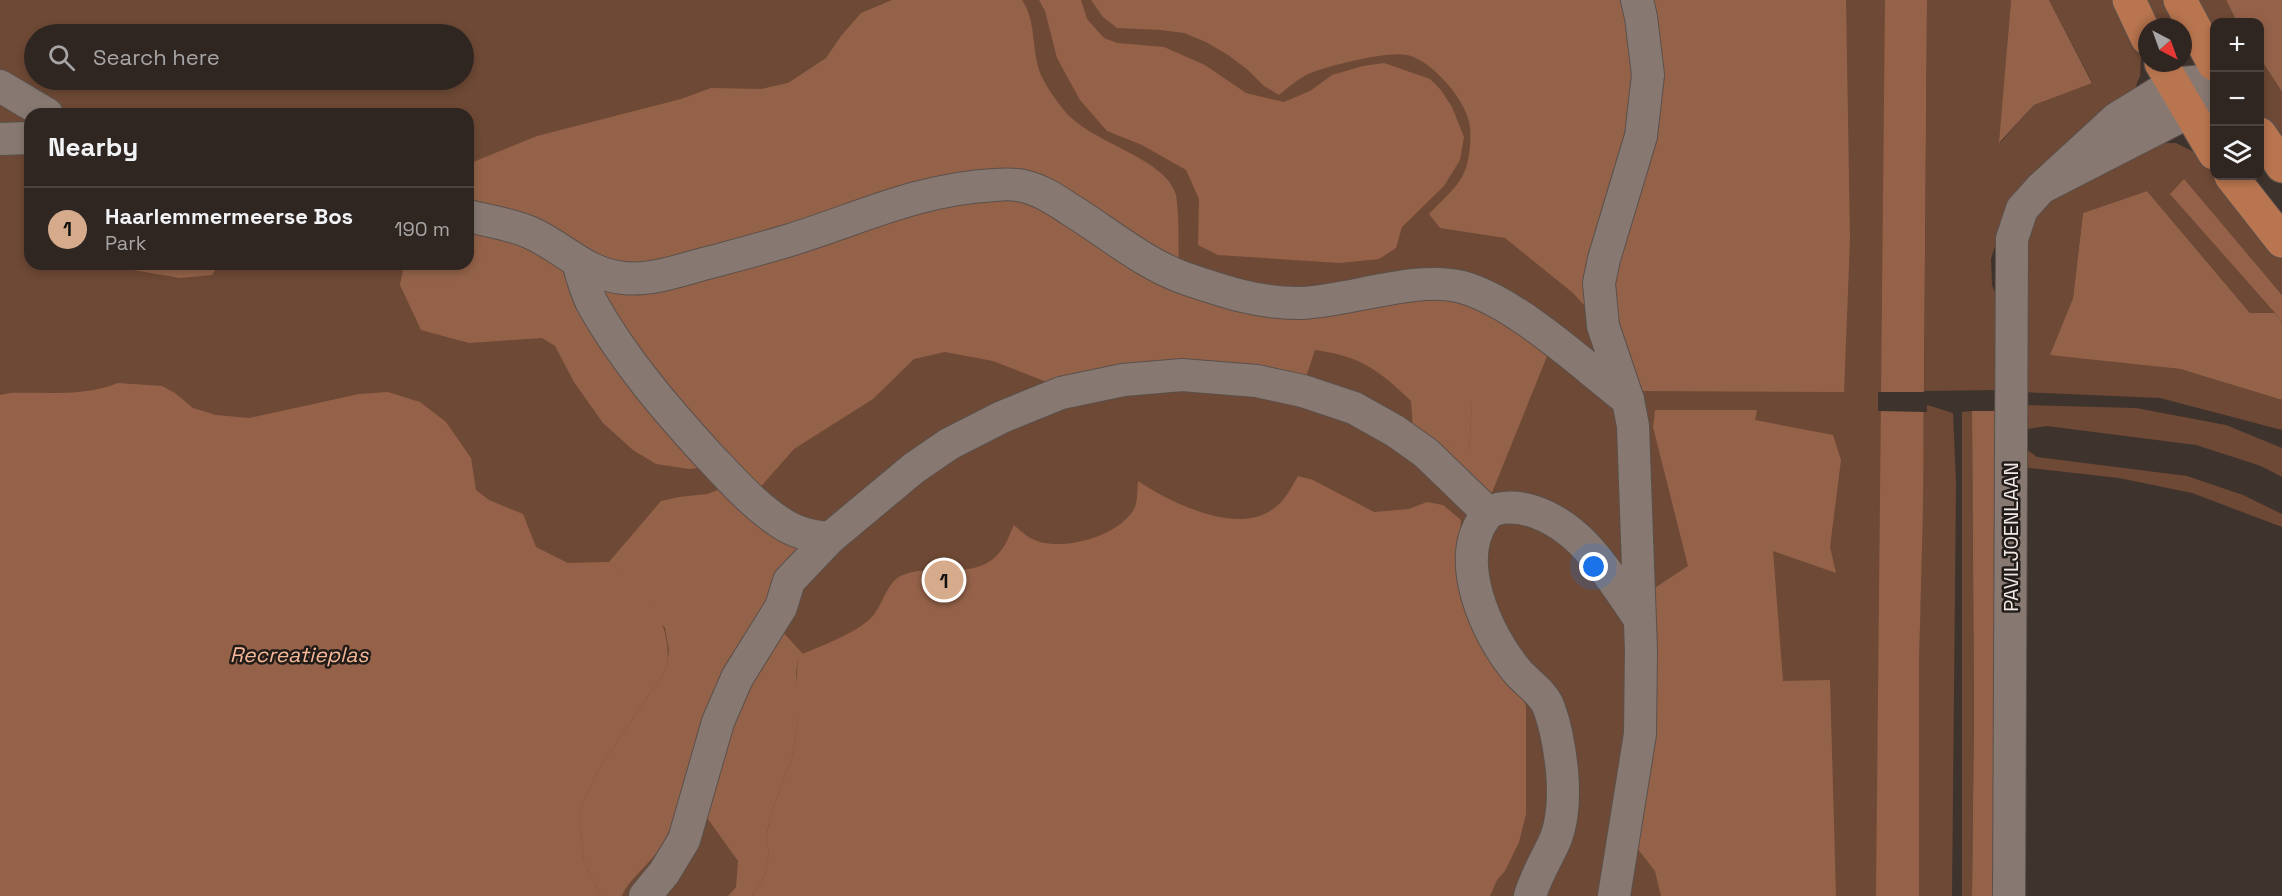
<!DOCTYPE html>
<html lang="en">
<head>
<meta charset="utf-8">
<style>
	:root { --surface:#2f2622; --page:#372e2a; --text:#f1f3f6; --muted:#a7a5a5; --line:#4a4340; --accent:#d6ab8b }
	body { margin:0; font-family:"Space Grotesk",sans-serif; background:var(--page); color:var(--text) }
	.controls { position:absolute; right:18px; top:18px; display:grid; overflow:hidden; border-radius:12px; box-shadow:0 3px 9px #0003 }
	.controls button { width:54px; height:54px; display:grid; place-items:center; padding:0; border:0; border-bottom:2px solid var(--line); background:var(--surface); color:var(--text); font:30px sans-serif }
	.compass { position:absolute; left:2138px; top:18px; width:54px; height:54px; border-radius:50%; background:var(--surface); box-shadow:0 3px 9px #0003; rotate:139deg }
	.you { position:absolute; left:1594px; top:567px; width:21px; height:21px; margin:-15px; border:4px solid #fff; border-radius:50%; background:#1a73e8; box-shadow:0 0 0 9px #1a73e833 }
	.badge { display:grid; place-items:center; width:39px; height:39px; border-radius:50%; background:var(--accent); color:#111; font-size:20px; font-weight:700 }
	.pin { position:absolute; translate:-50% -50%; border:3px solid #fff; box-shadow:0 2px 6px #0006 }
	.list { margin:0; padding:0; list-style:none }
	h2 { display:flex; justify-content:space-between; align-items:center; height:78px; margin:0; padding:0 24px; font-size:26px }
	h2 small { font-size:20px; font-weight:400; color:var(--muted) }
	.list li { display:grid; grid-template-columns:39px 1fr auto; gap:18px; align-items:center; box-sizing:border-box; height:84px; padding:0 24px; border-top:2px solid var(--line) }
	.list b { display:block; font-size:22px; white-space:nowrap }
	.list p { margin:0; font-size:20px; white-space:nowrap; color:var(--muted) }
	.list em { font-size:20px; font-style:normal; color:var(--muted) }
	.icon { flex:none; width:33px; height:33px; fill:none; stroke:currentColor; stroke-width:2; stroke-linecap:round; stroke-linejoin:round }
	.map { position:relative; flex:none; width:2282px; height:896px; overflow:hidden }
	.search { position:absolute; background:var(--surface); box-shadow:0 3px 9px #0003; left:24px; top:24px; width:450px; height:66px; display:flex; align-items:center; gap:15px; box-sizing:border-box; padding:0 21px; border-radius:33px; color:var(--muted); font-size:22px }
	.panel { position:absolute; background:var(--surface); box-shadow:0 3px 9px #0003; left:24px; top:108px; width:450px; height:162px; border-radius:18px }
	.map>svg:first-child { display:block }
</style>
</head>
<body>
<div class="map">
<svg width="2282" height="896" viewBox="0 0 2282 896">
	<rect width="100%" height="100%" fill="#3f332d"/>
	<!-- green -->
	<g fill="#6e4935" fill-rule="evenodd">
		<path d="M 0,0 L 1893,0 L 1886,896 L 0,896 ZM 34,34 L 464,34 L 464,80 L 34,80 ZM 30,114 L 468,114 L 468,264 L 30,264 Z"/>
		<path d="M 1927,0 L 2011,0 L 2000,143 L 2034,105 L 2092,82 L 2049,0 L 2114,0 L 2141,55 L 2140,76 L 2131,98 L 2006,210 L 1991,259 L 1992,285 L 1998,300 L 2000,390 L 1924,391 Z"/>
		<path d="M 2141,0 L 2167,0 L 2179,27 L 2156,27 Z"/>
		<path d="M 2191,0 L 2226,0 L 2237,22 L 2214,22 L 2214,42 Z"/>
		<path d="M 2260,58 L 2282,92 L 2282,147 L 2260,116 Z"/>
		<path d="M 2155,143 L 2176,143 L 2198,154 L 2264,239 L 2282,258 L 2282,295 L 2184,180 L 2171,194 L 2275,313 L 2250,313 L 2147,191 L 2083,213 L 2073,298 L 2051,354 L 2180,369 L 2282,400 L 2282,430 L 2160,398 L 2022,392 L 2027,240 L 2037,214 L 2060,188 Z"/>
		<path d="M 1924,404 L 1953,413 L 1956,483 L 1952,896 L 1919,896 L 1919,665 Z"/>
		<path d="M 2022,405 L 2136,408 L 2226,425 L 2282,448 L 2282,477 L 2261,466 L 2196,445 L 2047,426 L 2027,429 L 2026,449 L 2037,457 L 2187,476 L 2243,495 L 2282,514 L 2282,527 L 2192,493 L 2119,478 L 2021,467 Z"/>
		<path d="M 1972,411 L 1974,713 L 1972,896 L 1962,896 L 1962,412 Z"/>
	</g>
	<!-- forest -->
	<g fill="#946249" fill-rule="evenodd">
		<path d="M 892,0 L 1022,0 C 1037,22 1031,51 1041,75 C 1046,86 1055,99 1063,109 C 1089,143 1162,156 1175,192 C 1180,207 1178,248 1179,265 L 1049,186 L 788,231 L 624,269 L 468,208 L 468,164 L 537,136 L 681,99 L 711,88 L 761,89 L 788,83 L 826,58 L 841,36 L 861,13 Z"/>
		<path d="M 1091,0 L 1629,0 L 1640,73 L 1593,315 L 1573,293 L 1505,238 L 1440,228 L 1429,214 C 1442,200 1463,184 1467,164 C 1470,153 1471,138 1470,128 C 1469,103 1432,60 1407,55 C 1387,51 1333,65 1313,72 C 1301,76 1289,87 1279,95 L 1264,86 L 1248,70 L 1228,55 L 1206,42 L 1184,33 L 1161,30 L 1117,28 L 1103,17 Z"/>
		<path d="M 1644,0 L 1846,0 L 1850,240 L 1844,392 L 1641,391 L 1629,384 L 1606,283 Z"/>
		<path d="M 2011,0 L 2049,0 L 2092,83 L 2034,105 L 1999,143 Z"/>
		<path d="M 2226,0 L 2282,0 L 2282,92 L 2260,58 L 2260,22 L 2237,22 Z"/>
		<path d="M 2147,191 L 2250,313 L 2275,313 L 2282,323 L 2282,400 L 2180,369 L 2050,355 L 2073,298 L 2083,213 Z"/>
		<path d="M 1023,197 L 1175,283 L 1457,294 L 1550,349 L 1489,500 L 1413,431 L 1411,401 C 1379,370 1360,356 1315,350 L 1304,383 L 1057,386 L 993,361 L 945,352 L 914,359 L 873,399 L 794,449 L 757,491 L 731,468 L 602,301 L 600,280 L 929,202 ZM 1472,401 L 1469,454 L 1449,446 L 1444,426 Z"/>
		<path d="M 468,224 L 547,253 L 567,273 L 707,467 L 689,469 L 656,464 L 633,450 L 603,423 L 574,382 L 555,346 L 542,338 L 469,343 L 421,330 L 400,285 L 404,264 L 468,264 Z"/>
		<path d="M 98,264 L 219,264 L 212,275 L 180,278 Z"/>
		<path d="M 1655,410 L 1757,410 L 1755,420 L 1833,435 L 1841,460 L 1830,547 L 1836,573 L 1773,551 L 1783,681 L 1830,680 L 1836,896 L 1661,896 L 1655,871 L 1633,843 L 1647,593 L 1688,566 L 1653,427 Z"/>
		<path d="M 1972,411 L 1998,411 L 1997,896 L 1972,896 L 1974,713 Z"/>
		<path d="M 726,487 L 813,550 L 769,618 L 746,632 L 723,668 L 671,827 C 667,835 663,844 657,852 C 648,865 626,883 622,896 L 601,896 L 584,862 L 579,812 L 598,770 L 667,668 L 669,650 L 665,628 L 617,569 L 609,562 L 661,501 L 679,497 L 707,494 Z"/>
		<path d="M 780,629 L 803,654 L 798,660 L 796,673 L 798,725 L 792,757 L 772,811 L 766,835 L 769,852 L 765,876 L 752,896 L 728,896 L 736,887 L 738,861 L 705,815 L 732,718 Z"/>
	</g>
	<!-- water -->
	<g fill="#956249">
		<path d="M 1039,0 L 1081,0 L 1087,19 L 1104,38 L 1117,43 L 1164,47 L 1205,65 L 1246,93 L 1284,102 L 1310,91 L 1332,75 L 1363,66 L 1384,63 L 1430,79 L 1441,90 L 1452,107 L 1464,137 L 1460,160 L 1444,186 L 1402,227 L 1396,248 L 1379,259 L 1340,263 L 1218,255 L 1198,245 L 1199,199 L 1186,170 L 1142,145 L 1107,131 L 1080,100 L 1057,58 L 1045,11 Z"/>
		<path d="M 1885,0 L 1927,0 L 1923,506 L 1919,665 L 1919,896 L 1876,896 Z"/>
		<path d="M 2184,179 L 2282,295 L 2282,323 L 2275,313 L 2170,194 Z"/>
		<path d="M 118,383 L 162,386 L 175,393 L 193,408 L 216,415 L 249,418 L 359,394 L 388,392 L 420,402 L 446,422 L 471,458 L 476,490 L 489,500 L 523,514 L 536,547 L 568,563 L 609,562 C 645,591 673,619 667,668 L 598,770 L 579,812 L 584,862 L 601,896 L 0,896 L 0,395 L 10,393 C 46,392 84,397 118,383 Z"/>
		<path d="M 1454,389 L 1463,392 L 1472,401 L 1469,454 L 1457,459 L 1449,446 L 1436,406 C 1441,397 1444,391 1454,389 Z"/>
		<path d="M 1298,476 L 1313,480 L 1374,512 L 1409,509 L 1427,502 L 1443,505 L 1461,520 L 1458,552 L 1526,706 L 1526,814 L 1519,842 L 1505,871 L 1497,880 L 1490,896 L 752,896 L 765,876 L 769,852 L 766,836 L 772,811 L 792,757 L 798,725 L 795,698 L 798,660 L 800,655 C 823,645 852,635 870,619 C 883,607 886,581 903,575 C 934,562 974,582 999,553 C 1006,546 1010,533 1014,525 C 1021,531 1028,538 1037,541 C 1065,551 1119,536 1134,509 C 1138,502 1137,489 1138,481 C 1169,502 1237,536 1273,509 C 1285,501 1291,488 1298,476 Z"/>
	</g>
	<!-- pier -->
	<path fill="#3f332d" d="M 1878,392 L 1927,392 L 1927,412 L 1878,411 Z"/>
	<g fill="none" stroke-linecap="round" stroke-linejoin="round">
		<!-- minor casing -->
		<g stroke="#5b504b" stroke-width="34">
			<g id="minor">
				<path d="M 2214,80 L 2173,84 L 2116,119 L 2041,188 L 2189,112 L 2214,87"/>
				<path d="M 0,86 L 47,114"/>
				<path d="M 0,139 L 30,138"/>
				<path d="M 468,216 C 488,221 510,224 529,232 C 562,246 586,275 624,278 C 653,281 683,269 711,262 C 737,255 764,248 790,240 C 861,218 918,189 995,185 C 1005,184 1017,184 1027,187 C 1043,191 1057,201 1071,210 C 1108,233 1143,263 1184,278 C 1222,291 1260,304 1301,303 C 1350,301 1416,275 1462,287 C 1516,302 1583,365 1628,400"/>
				<path d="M 578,262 C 582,277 586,292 593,305 C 624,360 666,409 708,455 C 732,480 756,508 786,526 C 800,534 814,537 830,538"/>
				<path d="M 645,896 L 664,873 L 684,840 L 718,722 L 737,678 L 781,607 L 789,581 L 830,538 L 914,468 L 949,444 L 1002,417 L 1061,393 L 1123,380 L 1182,375 L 1257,381 L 1303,391 L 1354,408 L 1395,431 L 1426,453 L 1488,513"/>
				<path d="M 1530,896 C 1536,875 1548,857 1556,838 C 1564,816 1564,793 1562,771 C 1560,751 1556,727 1549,708 C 1544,693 1527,683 1517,671 C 1486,634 1453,560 1485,517 C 1495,504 1519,507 1532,511 C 1583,527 1610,577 1639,618"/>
				<path d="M 1614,896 L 1640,734 L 1641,650 L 1633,426 L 1628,400 L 1603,326 L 1599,283 L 1604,259 L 1641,136 L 1648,75 L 1641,17 L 1637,0"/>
				<path d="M 2009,896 L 2012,239 L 2022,209 L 2041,188"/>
			</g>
		</g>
		<!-- major casing -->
		<g stroke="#5b504b" stroke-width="35">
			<g id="major">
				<path d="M 2129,0 L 2147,38"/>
				<path d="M 2180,0 L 2214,64"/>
				<path d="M 2161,63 L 2214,153"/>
				<path d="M 2260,134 L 2282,166"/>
				<path d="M 2231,176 L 2282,241"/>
			</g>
		</g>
		<!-- minor -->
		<use href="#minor" stroke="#877972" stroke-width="32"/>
		<!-- major -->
		<use href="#major" stroke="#b9754f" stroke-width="33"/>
	</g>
	<g text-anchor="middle" stroke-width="5" stroke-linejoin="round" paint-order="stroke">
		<!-- street labels -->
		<g font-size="20" fill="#f1e8e5" stroke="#221c19">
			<text transform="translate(2011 537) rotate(-90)" y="7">PAVILJOENLAAN</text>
		</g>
		<!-- water labels -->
		<g font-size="21" font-style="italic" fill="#f5b797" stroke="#221c19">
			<text x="299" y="662">Recreatieplas</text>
		</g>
	</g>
</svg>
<div class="controls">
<button>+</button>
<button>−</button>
<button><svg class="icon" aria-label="layers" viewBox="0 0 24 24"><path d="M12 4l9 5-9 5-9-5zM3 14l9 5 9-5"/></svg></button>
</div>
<svg class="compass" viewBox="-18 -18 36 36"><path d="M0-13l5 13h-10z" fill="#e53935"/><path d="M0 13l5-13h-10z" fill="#a7a5a5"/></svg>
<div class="you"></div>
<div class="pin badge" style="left:944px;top:580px">1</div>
<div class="search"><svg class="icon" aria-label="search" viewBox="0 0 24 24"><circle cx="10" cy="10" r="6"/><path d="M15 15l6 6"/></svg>Search here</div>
<section class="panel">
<h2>Nearby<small></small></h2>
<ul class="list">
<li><span class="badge">1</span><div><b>Haarlemmermeerse Bos</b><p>Park</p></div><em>190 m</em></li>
</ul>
</section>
</div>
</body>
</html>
